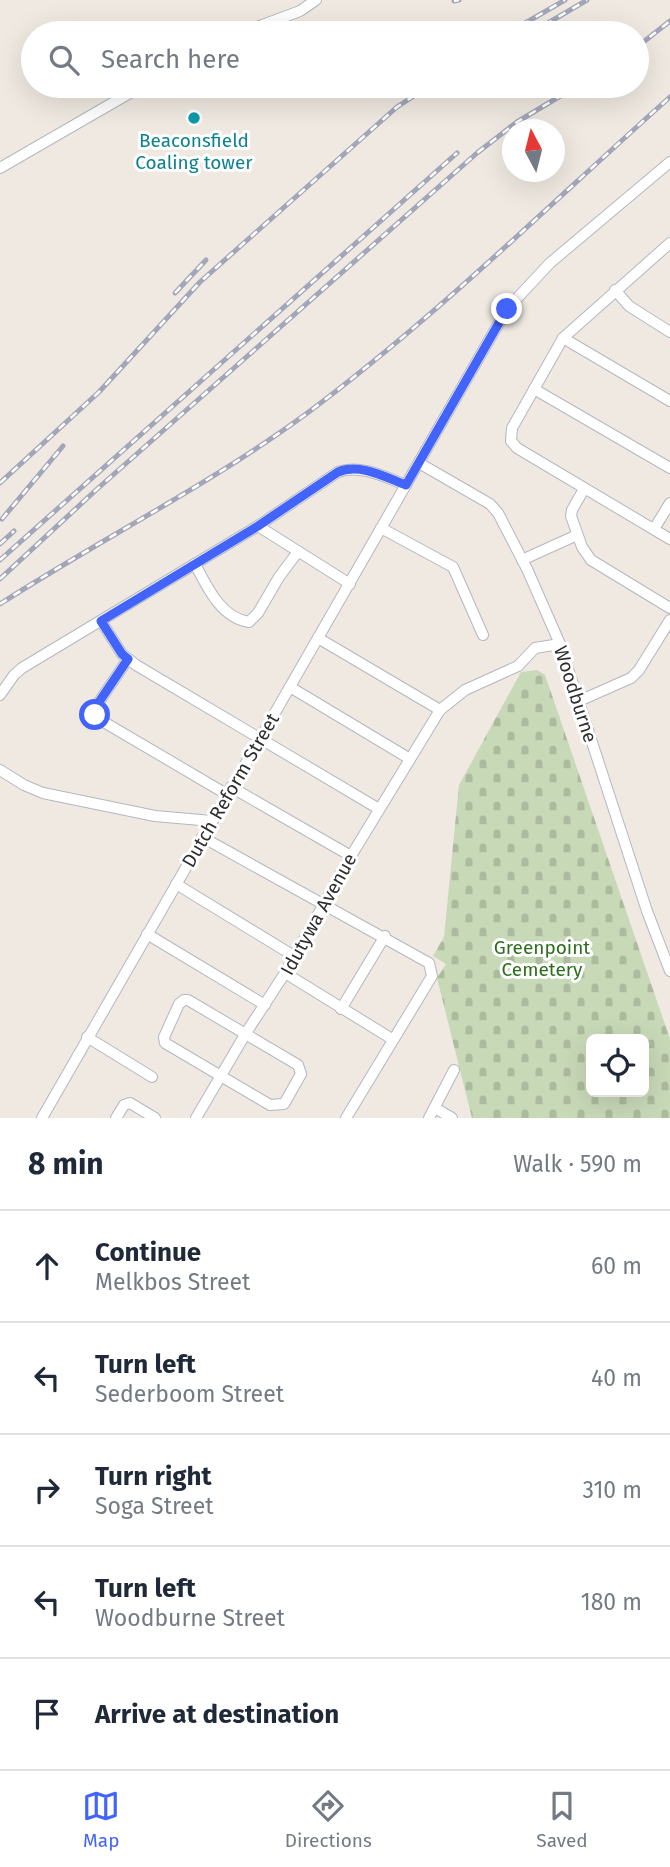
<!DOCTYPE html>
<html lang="en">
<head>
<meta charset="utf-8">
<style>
	:root { --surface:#fff; --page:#f2f2f3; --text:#1f2937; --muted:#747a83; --line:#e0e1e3; --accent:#4264fb }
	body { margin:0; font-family:"Fira Sans",sans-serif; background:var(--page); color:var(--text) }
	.controls { position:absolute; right:21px; bottom:21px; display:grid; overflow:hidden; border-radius:10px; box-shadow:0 7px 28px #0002 }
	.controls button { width:63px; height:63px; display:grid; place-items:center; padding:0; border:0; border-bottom:2px solid var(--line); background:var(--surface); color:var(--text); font:35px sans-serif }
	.compass { position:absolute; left:502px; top:119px; width:63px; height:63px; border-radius:50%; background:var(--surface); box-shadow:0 7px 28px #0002; rotate:353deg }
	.stop { position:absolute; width:21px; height:21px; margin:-16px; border:5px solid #4264fb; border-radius:50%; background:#fff }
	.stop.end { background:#4264fb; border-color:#fff; box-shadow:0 2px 7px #0008 }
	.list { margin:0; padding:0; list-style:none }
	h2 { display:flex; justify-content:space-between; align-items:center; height:91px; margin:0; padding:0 28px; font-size:30px }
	h2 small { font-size:23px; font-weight:400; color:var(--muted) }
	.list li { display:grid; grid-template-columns:46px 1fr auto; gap:21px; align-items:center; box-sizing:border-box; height:112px; padding:0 28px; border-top:2px solid var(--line) }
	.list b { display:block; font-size:26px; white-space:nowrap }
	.list p { margin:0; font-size:23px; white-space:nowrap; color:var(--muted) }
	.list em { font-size:23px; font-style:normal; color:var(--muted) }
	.icon { flex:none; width:38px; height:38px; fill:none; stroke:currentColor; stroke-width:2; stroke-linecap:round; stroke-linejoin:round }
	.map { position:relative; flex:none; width:670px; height:1118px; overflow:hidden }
	.search { position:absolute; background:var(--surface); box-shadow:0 7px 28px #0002; left:21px; right:21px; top:21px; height:77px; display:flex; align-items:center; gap:18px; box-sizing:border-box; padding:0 24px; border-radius:38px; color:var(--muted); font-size:26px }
	.sheet { height:651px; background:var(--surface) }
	nav { display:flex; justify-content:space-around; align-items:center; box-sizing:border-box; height:98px; border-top:2px solid var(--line); background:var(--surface); font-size:19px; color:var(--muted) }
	nav a { display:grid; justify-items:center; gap:4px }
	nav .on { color:var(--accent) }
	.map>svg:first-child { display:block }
</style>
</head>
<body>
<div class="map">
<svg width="670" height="1118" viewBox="0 0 670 1118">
	<defs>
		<pattern id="cemetery-stones" width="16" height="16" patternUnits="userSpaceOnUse" patternTransform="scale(1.75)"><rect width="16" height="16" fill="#c8d9b8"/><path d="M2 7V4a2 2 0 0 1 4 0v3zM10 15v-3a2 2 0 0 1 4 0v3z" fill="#acbb9e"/></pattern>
	</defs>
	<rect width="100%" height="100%" fill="#efe9e1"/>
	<!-- cemetery -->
	<path fill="url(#cemetery-stones)" fill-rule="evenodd" d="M 537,670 L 545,675 L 670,1039 L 670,1118 L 472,1118 L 437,978 L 446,964 L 433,956 L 444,937 L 459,785 L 521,672 ZM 591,1039 L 644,1039 L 644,1092 L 591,1092 Z"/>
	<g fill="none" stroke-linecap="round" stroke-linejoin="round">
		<!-- minor casing -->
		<g stroke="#b4b7c1" stroke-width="12">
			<g id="minor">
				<path d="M 241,33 L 300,11 L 316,0"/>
				<path d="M 0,168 L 142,86"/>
				<path d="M 670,243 L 563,338 L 512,428 L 511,441 L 517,448 L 670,539"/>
				<path d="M 615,290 L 629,306 L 670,332"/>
				<path d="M 563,338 L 670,401"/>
				<path d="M 534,389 L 670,468"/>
				<path d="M 419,463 L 490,504 L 498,513 L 527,569 L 560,644 L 647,911 L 670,971"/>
				<path d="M 584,489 L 572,510 L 571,516 L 582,547 L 591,560 L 670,608"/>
				<path d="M 258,526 L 350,584"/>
				<path d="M 381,528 L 453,567 L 483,635"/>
				<path d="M 654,529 L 670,503"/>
				<path d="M 522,560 L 577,535"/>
				<path d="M 195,564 C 207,587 221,618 249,622 L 258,613 L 279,577 L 297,553"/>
				<path d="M 101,621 L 122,654 L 136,665 L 379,809"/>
				<path d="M 318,638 L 440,710"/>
				<path d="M 128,659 L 95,708 L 97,718 L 228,795"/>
				<path d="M 290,687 L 410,759"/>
				<path d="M 0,695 L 14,675 L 22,668 L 258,526 L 338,472 C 360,464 385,477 406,485"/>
				<path d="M 579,701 L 631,678 L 639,670 L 670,620"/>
				<path d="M 0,770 L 24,785 L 43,793 L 155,816 L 212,821"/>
				<path d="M 231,787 L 351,856"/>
				<path d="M 202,837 L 429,963 L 432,976 L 346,1118"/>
				<path d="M 176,884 L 294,956"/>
				<path d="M 147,934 L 265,1005"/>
				<path d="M 285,973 L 392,1039"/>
				<path d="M 184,1000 L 188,1000 L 298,1065 L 301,1074 L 284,1104 L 270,1105 L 165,1043 L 164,1037 L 179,1004 Z"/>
				<path d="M 341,1009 L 385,936"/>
				<path d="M 87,1037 L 152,1077"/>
				<path d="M 435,1108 L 452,1118"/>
				<path d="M 42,1118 L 507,309 L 550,263 L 670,162"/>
				<path d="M 116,1118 L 124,1105 L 130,1103 L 155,1118"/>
				<path d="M 196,1118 L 246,1033 L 285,973 L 351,856 L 440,710 L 465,690 L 518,666 L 535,648 L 560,644"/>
				<path d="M 429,1118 L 454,1070"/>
			</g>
		</g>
		<!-- minor -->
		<use href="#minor" stroke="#fff" stroke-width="10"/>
		<!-- rail casing -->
		<g stroke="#a3a6b8" stroke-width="5">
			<g id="rail">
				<path d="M 454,1 L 459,0"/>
				<path d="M 508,33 L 565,0"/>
				<path d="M 531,33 L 587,0"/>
				<path d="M 637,47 L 670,21"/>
				<path d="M 175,293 L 206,260"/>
				<path d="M 0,483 L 99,392 L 200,282 L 397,107 L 429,86"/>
				<path d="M 2,519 L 63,446"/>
				<path d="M 0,544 L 14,531"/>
				<path d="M 0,560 L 457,153"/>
				<path d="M 0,579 L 96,490 L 477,153 L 517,122 L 577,86"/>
				<path d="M 0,604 C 101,539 209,485 306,414 C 435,318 550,204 670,97"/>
			</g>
		</g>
		<!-- rail -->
		<use href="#rail" stroke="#fff" stroke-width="2.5" stroke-dasharray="8" stroke-linecap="butt"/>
	</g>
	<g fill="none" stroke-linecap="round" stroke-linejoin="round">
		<!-- route -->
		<path stroke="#4264fb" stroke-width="9" d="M 95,715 L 95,708 L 128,659 L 122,654 L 101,621 L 258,526 L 338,472 C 360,463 385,477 406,485 L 507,309"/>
	</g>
	<!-- markers -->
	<circle fill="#0f9aa8" stroke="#fff" stroke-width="2.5" cx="194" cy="118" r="7"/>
	<g text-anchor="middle" stroke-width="6" stroke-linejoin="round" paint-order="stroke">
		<!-- culture labels -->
		<g font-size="19" fill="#0d838f" stroke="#fff">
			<text x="194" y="147">Beaconsfield<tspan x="194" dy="22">Coaling tower</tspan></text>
		</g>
		<!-- street labels -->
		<g font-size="19" fill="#2e2e2e" stroke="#fff">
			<text transform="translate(576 694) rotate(72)" y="7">Woodburne</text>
			<text transform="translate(230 790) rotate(-60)" y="7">Dutch Reform Street</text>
			<text transform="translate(318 914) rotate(-61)" y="7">Idutywa Avenue</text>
		</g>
		<!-- park labels -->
		<g font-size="19" fill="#2c6e1b" stroke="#fff">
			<text x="542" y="954">Greenpoint<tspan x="542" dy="22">Cemetery</tspan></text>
		</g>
	</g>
</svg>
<div class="controls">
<button><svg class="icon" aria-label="locate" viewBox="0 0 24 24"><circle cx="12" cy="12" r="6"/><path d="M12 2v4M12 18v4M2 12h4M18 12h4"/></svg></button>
</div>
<svg class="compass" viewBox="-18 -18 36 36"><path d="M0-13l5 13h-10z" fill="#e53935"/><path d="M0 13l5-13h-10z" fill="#747a83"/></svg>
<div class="stop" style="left:95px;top:715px"></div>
<div class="stop end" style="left:507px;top:309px"></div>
<div class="search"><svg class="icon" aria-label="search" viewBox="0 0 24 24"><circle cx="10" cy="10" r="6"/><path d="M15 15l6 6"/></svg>Search here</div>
</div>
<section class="sheet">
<h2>8 min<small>Walk · 590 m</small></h2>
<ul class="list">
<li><svg class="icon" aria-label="ahead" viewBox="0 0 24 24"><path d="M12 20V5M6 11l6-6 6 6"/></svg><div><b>Continue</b><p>Melkbos Street</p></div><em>60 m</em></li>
<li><svg class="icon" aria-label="left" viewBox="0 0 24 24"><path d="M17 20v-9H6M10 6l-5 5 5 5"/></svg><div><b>Turn left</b><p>Sederboom Street</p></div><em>40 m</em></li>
<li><svg class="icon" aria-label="right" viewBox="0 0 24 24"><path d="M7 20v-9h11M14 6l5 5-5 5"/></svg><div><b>Turn right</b><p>Soga Street</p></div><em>310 m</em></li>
<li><svg class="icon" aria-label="left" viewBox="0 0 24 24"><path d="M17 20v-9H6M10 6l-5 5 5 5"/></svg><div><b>Turn left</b><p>Woodburne Street</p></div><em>180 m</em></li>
<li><svg class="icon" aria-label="arrive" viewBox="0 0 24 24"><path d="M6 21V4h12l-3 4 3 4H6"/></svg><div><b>Arrive at destination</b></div></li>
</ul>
</section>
<nav>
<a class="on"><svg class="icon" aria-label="map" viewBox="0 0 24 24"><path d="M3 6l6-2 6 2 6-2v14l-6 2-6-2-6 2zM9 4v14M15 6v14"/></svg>Map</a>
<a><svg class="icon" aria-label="directions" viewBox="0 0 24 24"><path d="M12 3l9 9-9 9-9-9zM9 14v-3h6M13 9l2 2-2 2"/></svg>Directions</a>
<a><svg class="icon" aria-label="saved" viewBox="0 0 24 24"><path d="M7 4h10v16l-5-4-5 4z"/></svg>Saved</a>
</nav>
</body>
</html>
